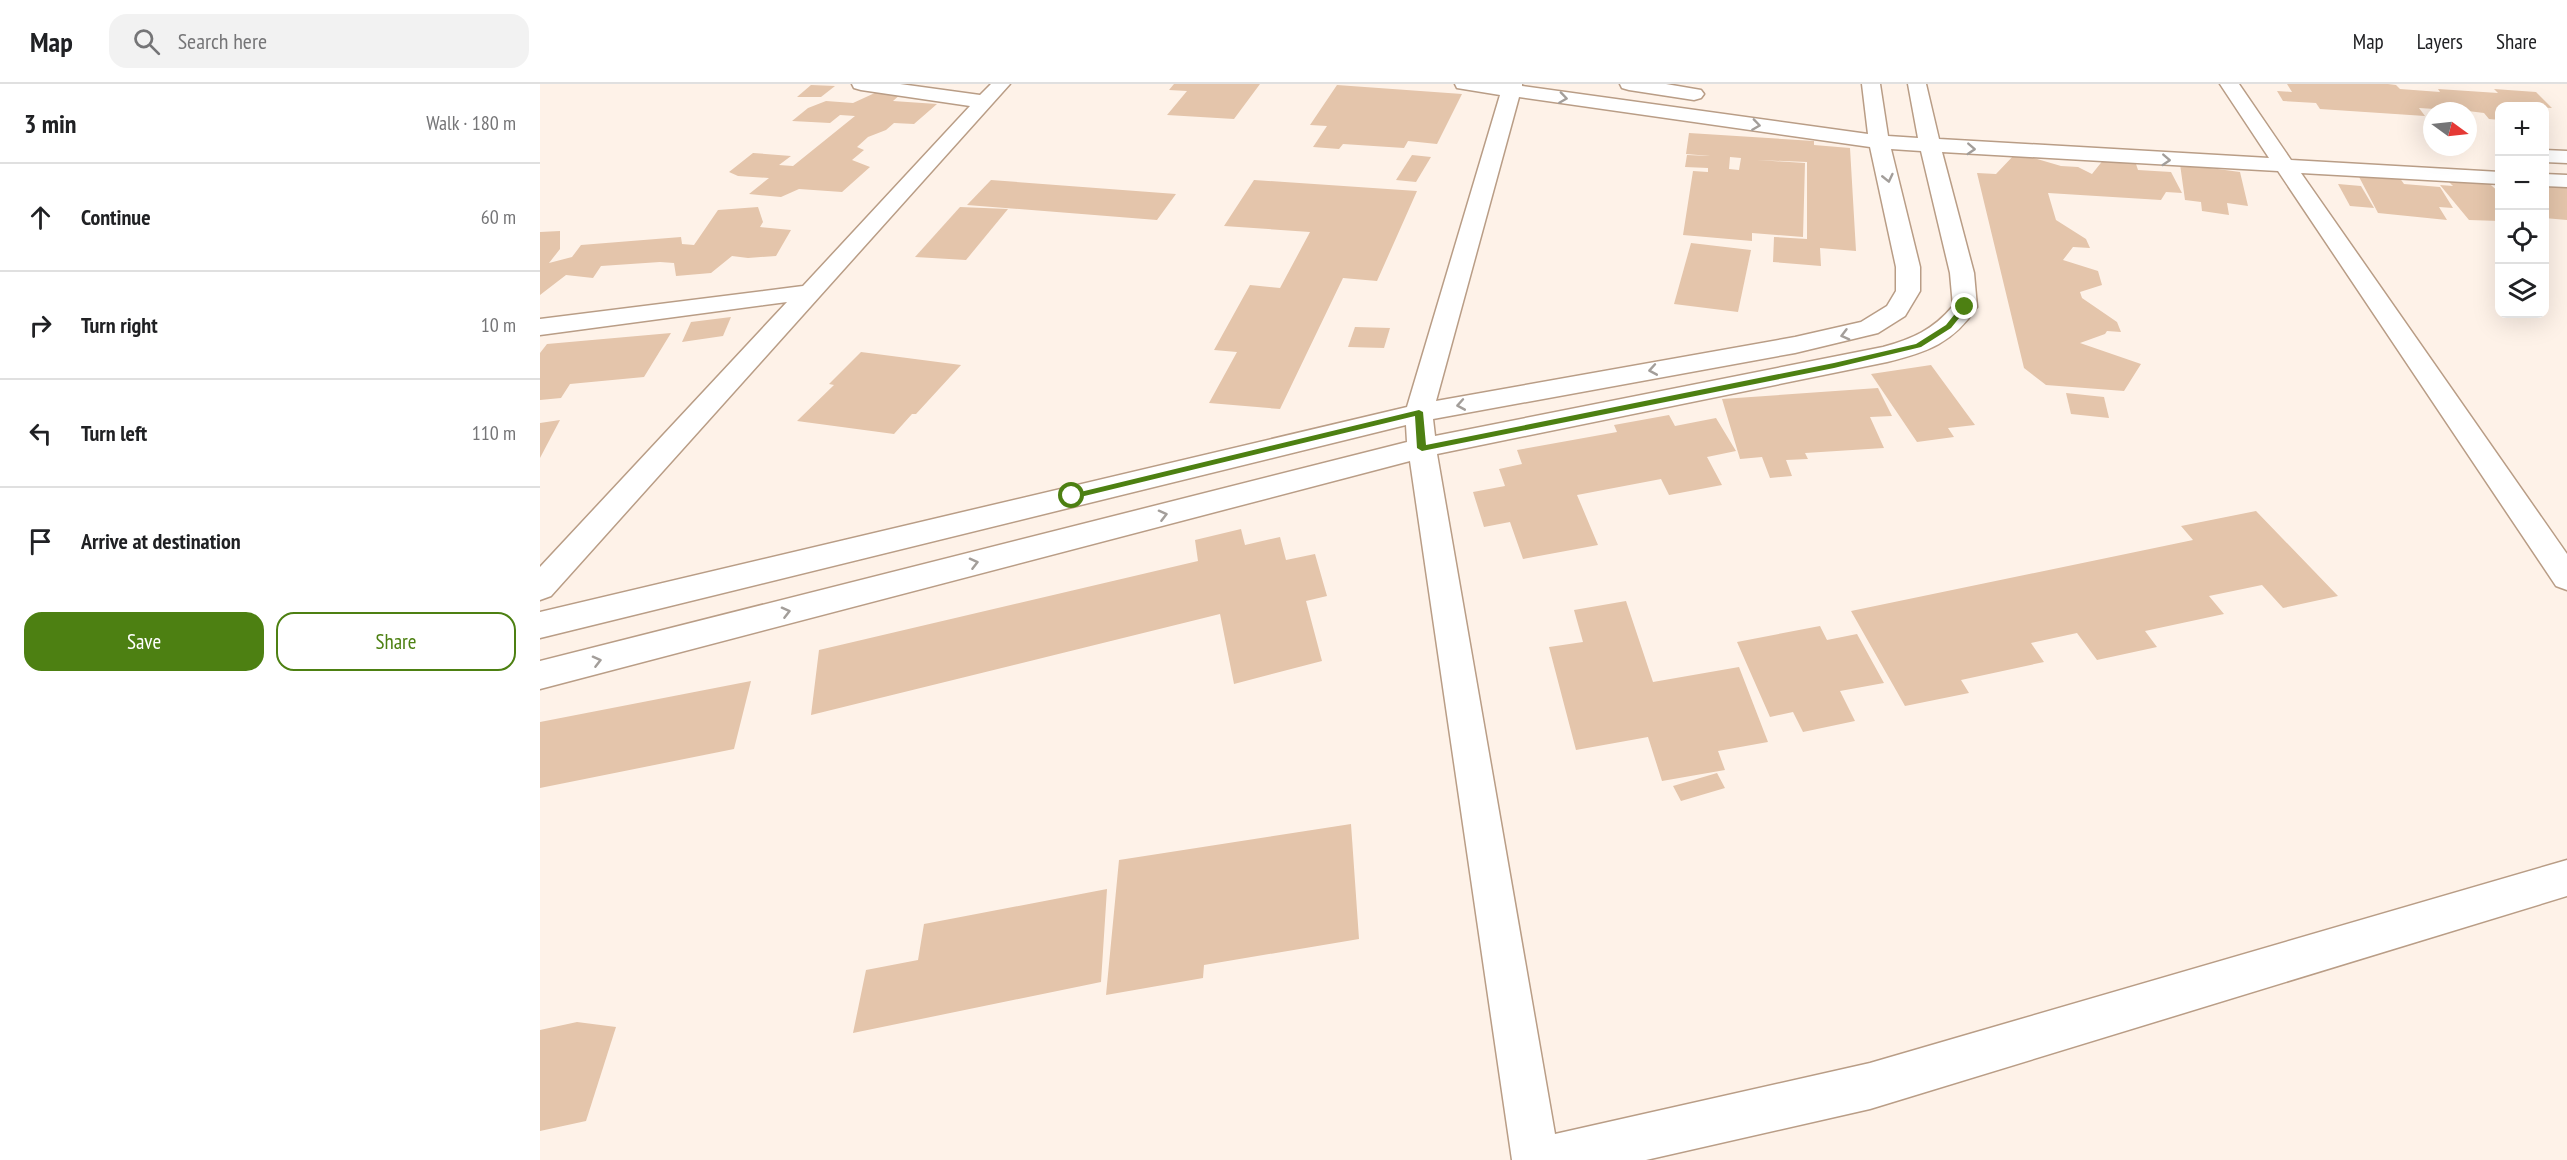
<!DOCTYPE html>
<html lang="en">
<head>
<meta charset="utf-8">
<style>
	:root { --surface:#fff; --page:#f2f2f2; --text:#202124; --muted:#757577; --line:#e0e0e0; --accent:#4d8012 }
	body { margin:0; font-family:"PT Sans Narrow",sans-serif; background:var(--page); color:var(--text) }
	.controls { position:absolute; right:18px; top:18px; display:grid; overflow:hidden; border-radius:12px; box-shadow:0 6px 24px #0002 }
	.controls button { width:54px; height:54px; display:grid; place-items:center; padding:0; border:0; border-bottom:2px solid var(--line); background:var(--surface); color:var(--text); font:30px sans-serif }
	.compass { position:absolute; left:1883px; top:18px; width:54px; height:54px; border-radius:50%; background:var(--surface); box-shadow:0 6px 24px #0002; rotate:105deg }
	.stop { position:absolute; width:18px; height:18px; margin:-14px; border:4px solid #4d8012; border-radius:50%; background:#fff }
	.stop.end { background:#4d8012; border-color:#fff; box-shadow:0 2px 6px #0008 }
	.list { margin:0; padding:0; list-style:none }
	h2 { display:flex; justify-content:space-between; align-items:center; height:78px; margin:0; padding:0 24px; font-size:26px }
	h2 small { font-size:20px; font-weight:400; color:var(--muted) }
	.list li { display:grid; grid-template-columns:39px 1fr auto; gap:18px; align-items:center; box-sizing:border-box; height:108px; padding:0 24px; border-top:2px solid var(--line) }
	.list b { display:block; font-size:22px; white-space:nowrap }
	.list em { font-size:20px; font-style:normal; color:var(--muted) }
	.actions { display:flex; gap:12px; padding:18px 24px }
	.actions a { flex:1; padding:14px 0; border:2px solid var(--accent); border-radius:18px; text-align:center; font-size:21px; color:var(--accent) }
	.actions .main { background:var(--accent); color:#fff }
	.icon { flex:none; width:33px; height:33px; fill:none; stroke:currentColor; stroke-width:2; stroke-linecap:round; stroke-linejoin:round }
	.map { position:relative; flex:none; width:2027px; height:1076px; overflow:hidden }
	header { display:flex; align-items:center; gap:36px; box-sizing:border-box; height:84px; padding:0 30px; background:var(--surface); border-bottom:2px solid var(--line) }
	header strong { font-size:28px }
	nav { display:flex; gap:33px; margin-inline-start:auto; font-size:21px }
	.search { width:420px; height:54px; background:var(--page); display:flex; align-items:center; gap:15px; box-sizing:border-box; padding:0 21px; border-radius:18px; color:var(--muted); font-size:22px }
	main { display:flex }
	aside { flex:1; background:var(--surface) }
	.map>svg:first-child { display:block }
</style>
</head>
<body>
<header>
<strong>Map</strong>
<div class="search"><svg class="icon" aria-label="search" viewBox="0 0 24 24"><circle cx="10" cy="10" r="6"/><path d="M15 15l6 6"/></svg>Search here</div>
<nav><a>Map</a><a>Layers</a><a>Share</a></nav>
</header>
<main>
<aside>
<h2>3 min<small>Walk · 180 m</small></h2>
<ul class="list">
<li><svg class="icon" aria-label="ahead" viewBox="0 0 24 24"><path d="M12 20V5M6 11l6-6 6 6"/></svg><div><b>Continue</b></div><em>60 m</em></li>
<li><svg class="icon" aria-label="right" viewBox="0 0 24 24"><path d="M7 20v-9h11M14 6l5 5-5 5"/></svg><div><b>Turn right</b></div><em>10 m</em></li>
<li><svg class="icon" aria-label="left" viewBox="0 0 24 24"><path d="M17 20v-9H6M10 6l-5 5 5 5"/></svg><div><b>Turn left</b></div><em>110 m</em></li>
<li><svg class="icon" aria-label="arrive" viewBox="0 0 24 24"><path d="M6 21V4h12l-3 4 3 4H6"/></svg><div><b>Arrive at destination</b></div></li>
</ul>
<div class="actions"><a class="main">Save</a><a>Share</a></div>
</aside>
<div class="map">
<svg width="2027" height="1076" viewBox="0 0 2027 1076">
	<rect width="100%" height="100%" fill="#fef2e8"/>
	<!-- building -->
	<g fill="#e4c5ab" fill-rule="evenodd">
		<path d="M 634,0 L 720,0 L 694,35 L 627,31 L 647,7 L 629,6 Z"/>
		<path d="M 1747,0 L 1848,0 L 1856,1 L 1860,5 L 1900,8 L 1898,5 L 1958,9 L 1954,5 L 1996,8 L 2012,24 L 1960,22 L 1960,36 L 1949,35 L 1944,29 L 1928,27 L 1879,24 L 1885,32 L 1780,25 L 1776,19 L 1743,17 L 1737,7 L 1752,8 Z"/>
		<path d="M 271,1 L 295,2 L 281,13 L 257,13 Z"/>
		<path d="M 797,1 L 922,10 L 897,60 L 868,57 L 864,64 L 803,60 L 799,65 L 773,63 L 787,42 L 770,41 Z"/>
		<path d="M 337,8 L 362,9 L 353,17 L 397,20 L 374,40 L 354,39 L 346,46 L 328,53 L 317,63 L 324,66 L 312,76 L 330,83 L 302,108 L 259,105 L 241,113 L 209,110 L 229,94 L 198,92 L 189,88 L 213,69 L 251,72 L 239,81 L 253,82 L 315,32 L 300,31 L 290,39 L 252,37 L 268,24 L 286,17 L 313,19 Z"/>
		<path d="M 1149,49 L 1274,57 L 1274,61 L 1310,64 L 1316,167 L 1280,164 L 1281,182 L 1233,178 L 1234,153 L 1267,155 L 1267,78 L 1217,76 L 1265,79 L 1263,153 L 1212,149 L 1212,157 L 1143,151 L 1153,87 L 1168,88 L 1168,84 L 1145,83 L 1147,71 L 1170,72 L 1146,70 ZM 1190,73 L 1201,74 L 1199,86 L 1189,85 Z"/>
		<path d="M 1476,69 L 1521,82 L 1538,83 L 1552,90 L 1564,75 L 1595,77 L 1598,86 L 1631,88 L 1642,109 L 1626,108 L 1621,116 L 1508,109 L 1516,136 L 1546,155 L 1550,164 L 1533,163 L 1523,176 L 1558,187 L 1562,201 L 1540,208 L 1542,214 L 1577,238 L 1581,248 L 1567,247 L 1565,250 L 1540,259 L 1601,280 L 1584,307 L 1506,301 L 1484,284 L 1437,89 L 1456,90 Z"/>
		<path d="M 872,71 L 891,73 L 876,98 L 856,96 Z"/>
		<path d="M 1640,80 L 1700,88 L 1708,122 L 1687,119 L 1689,131 L 1662,127 L 1661,118 L 1645,116 Z"/>
		<path d="M 1817,89 L 1859,93 L 1864,100 L 1900,103 L 1913,124 L 1899,123 L 1907,136 L 1838,129 Z"/>
		<path d="M 1904,93 L 1944,95 L 1960,109 L 1960,137 L 1929,136 L 1900,101 L 1913,102 Z"/>
		<path d="M 451,96 L 636,110 L 617,136 L 427,121 Z"/>
		<path d="M 714,96 L 877,107 L 837,197 L 803,194 L 740,325 L 669,319 L 697,268 L 674,266 L 710,201 L 740,204 L 770,148 L 684,142 Z"/>
		<path d="M 1798,100 L 1821,102 L 1834,124 L 1810,122 Z"/>
		<path d="M 2004,100 L 2027,102 L 2027,136 L 2004,134 Z"/>
		<path d="M 218,123 L 223,138 L 220,143 L 251,146 L 236,172 L 208,174 L 192,172 L 171,189 L 136,192 L 134,179 L 120,178 L 61,182 L 53,194 L 26,191 L 0,211 L 0,148 L 20,147 L 20,165 L 9,179 L 32,173 L 41,161 L 141,153 L 142,160 L 154,161 L 178,126 Z"/>
		<path d="M 420,123 L 468,125 L 426,176 L 375,173 Z"/>
		<path d="M 1151,159 L 1211,166 L 1198,228 L 1134,220 Z"/>
		<path d="M 191,233 L 183,252 L 142,258 L 151,238 Z"/>
		<path d="M 815,243 L 850,244 L 844,264 L 808,263 Z"/>
		<path d="M 131,249 L 104,293 L 30,300 L 21,314 L 0,316 L 0,269 L 7,260 Z"/>
		<path d="M 321,268 L 421,281 L 376,330 L 372,330 L 354,350 L 257,337 L 294,301 L 289,300 Z"/>
		<path d="M 1391,281 L 1435,341 L 1408,344 L 1414,353 L 1377,358 L 1331,290 Z"/>
		<path d="M 1338,304 L 1352,332 L 1330,333 L 1344,364 L 1265,369 L 1268,375 L 1246,376 L 1252,392 L 1230,394 L 1222,373 L 1200,375 L 1182,315 Z"/>
		<path d="M 1526,309 L 1564,313 L 1569,334 L 1531,330 Z"/>
		<path d="M 1129,331 L 1135,342 L 1176,334 L 1196,367 L 1167,373 L 1182,401 L 1129,411 L 1121,395 L 1037,411 L 1058,461 L 983,475 L 970,438 L 944,443 L 933,408 L 965,402 L 959,385 L 982,380 L 977,366 L 1077,348 L 1074,341 Z"/>
		<path d="M 20,336 L 0,374 L 0,339 Z"/>
		<path d="M 1716,427 L 1798,512 L 1743,524 L 1722,501 L 1669,512 L 1684,530 L 1605,547 L 1617,563 L 1557,576 L 1537,549 L 1491,559 L 1504,578 L 1421,596 L 1429,609 L 1365,622 L 1311,527 L 1653,456 L 1641,442 Z"/>
		<path d="M 701,445 L 705,461 L 740,453 L 746,476 L 775,470 L 787,512 L 766,517 L 782,577 L 694,600 L 680,530 L 271,631 L 279,566 L 658,477 L 655,456 Z"/>
		<path d="M 1086,517 L 1113,598 L 1199,583 L 1228,658 L 1178,667 L 1185,686 L 1122,697 L 1108,653 L 1036,666 L 1009,563 L 1043,558 L 1034,526 Z"/>
		<path d="M 1280,542 L 1287,556 L 1317,550 L 1344,599 L 1300,607 L 1315,637 L 1263,648 L 1253,628 L 1230,633 L 1197,558 Z"/>
		<path d="M 211,597 L 194,665 L 0,704 L 0,638 Z"/>
		<path d="M 1177,689 L 1185,704 L 1141,717 L 1133,702 Z"/>
		<path d="M 811,740 L 819,855 L 664,881 L 663,894 L 566,911 L 579,776 Z"/>
		<path d="M 567,805 L 561,898 L 313,949 L 326,886 L 378,876 L 384,840 Z"/>
		<path d="M 37,938 L 76,943 L 46,1037 L 0,1047 L 0,946 Z"/>
	</g>
	<g fill="none" stroke-linecap="round" stroke-linejoin="round">
		<!-- minor casing -->
		<g stroke="#b99d86" stroke-width="3">
			<g id="minor">
				<path d="M 312,0 L 360,0 L 440,11 L 451,0 L 470,0 L 11,512 L 0,516 L 0,483 L 247,218 L 0,251 L 0,235 L 263,202 L 430,22 L 321,6 L 314,4 Z"/>
				<path d="M 915,0 L 982,0 L 982,2 L 1328,50 L 1322,0 L 1340,0 L 1348,52 L 1378,54 L 1368,0 L 1386,0 L 1399,55 L 1729,74 L 1680,0 L 1699,0 L 1751,76 L 1960,88 L 1960,100 L 1761,89 L 2027,470 L 2027,506 L 2016,502 L 1738,87 L 1402,68 L 1434,189 L 1437,223 C 1413,259 1388,268 1347,278 L 897,370 L 1015,1050 L 1330,979 L 2027,776 L 2027,812 L 1330,1025 L 1106,1076 L 972,1076 L 870,377 L 0,605 L 0,577 L 867,358 L 866,341 L 0,554 L 0,528 L 867,323 L 960,11 L 917,4 ZM 979,13 L 1330,63 L 1356,183 L 1356,207 L 1347,222 L 1321,238 L 1255,253 L 896,317 ZM 1351,65 L 1381,67 L 1410,189 L 1413,222 C 1393,246 1372,255 1343,263 L 895,352 L 893,335 L 1255,269 L 1338,249 L 1365,232 L 1380,207 L 1380,183 Z"/>
				<path d="M 1080,0 L 1126,0 L 1161,6 L 1164,10 L 1161,14 L 1154,16 L 1089,6 L 1082,4 Z"/>
				<path d="M 2004,66 L 2027,67 L 2027,79 L 2004,78 Z"/>
				<path d="M 2004,90 L 2027,91 L 2027,103 L 2004,102 Z"/>
			</g>
		</g>
		<!-- minor -->
		<use href="#minor" fill="#fff" fill-rule="evenodd"/>
	</g>
	<!-- one-way arrows -->
	<defs><path id="oneway-chevron" d="M-2-3.5L2.5 0L-2 3.5" fill="none" stroke-width="1.6" stroke-linecap="round" stroke-linejoin="round" transform="scale(1.5)"/></defs>
	<g stroke="#a39e9a">
		<use href="#oneway-chevron" transform="translate(1023 14) rotate(8)"/>
		<use href="#oneway-chevron" transform="translate(1216 41) rotate(8)"/>
		<use href="#oneway-chevron" transform="translate(1431 65) rotate(3)"/>
		<use href="#oneway-chevron" transform="translate(1626 76) rotate(3)"/>
		<use href="#oneway-chevron" transform="translate(1348 94) rotate(77)"/>
		<use href="#oneway-chevron" transform="translate(1305 251) rotate(165)"/>
		<use href="#oneway-chevron" transform="translate(1113 286) rotate(170)"/>
		<use href="#oneway-chevron" transform="translate(921 321) rotate(170)"/>
		<use href="#oneway-chevron" transform="translate(623 431) rotate(-14)"/>
		<use href="#oneway-chevron" transform="translate(434 479) rotate(-14)"/>
		<use href="#oneway-chevron" transform="translate(246 528) rotate(-14)"/>
		<use href="#oneway-chevron" transform="translate(57 577) rotate(-14)"/>
	</g>
	<!-- route -->
	<path fill="#4d8012" d="M 1422,221 L 1428,223 L 1411,244 L 1381,263 L 1294,284 L 882,367 L 877,364 L 875,332 L 532,415 L 528,412 L 532,410 L 879,326 L 883,328 L 886,361 L 1294,279 L 1376,260 L 1406,241 Z"/>
</svg>
<div class="controls">
<button>+</button>
<button>−</button>
<button><svg class="icon" aria-label="locate" viewBox="0 0 24 24"><circle cx="12" cy="12" r="6"/><path d="M12 2v4M12 18v4M2 12h4M18 12h4"/></svg></button>
<button><svg class="icon" aria-label="layers" viewBox="0 0 24 24"><path d="M12 4l9 5-9 5-9-5zM3 14l9 5 9-5"/></svg></button>
</div>
<svg class="compass" viewBox="-18 -18 36 36"><path d="M0-13l5 13h-10z" fill="#e53935"/><path d="M0 13l5-13h-10z" fill="#757577"/></svg>
<div class="stop" style="left:532px;top:412px"></div>
<div class="stop end" style="left:1425px;top:223px"></div>
</div>
</main>
</body>
</html>
